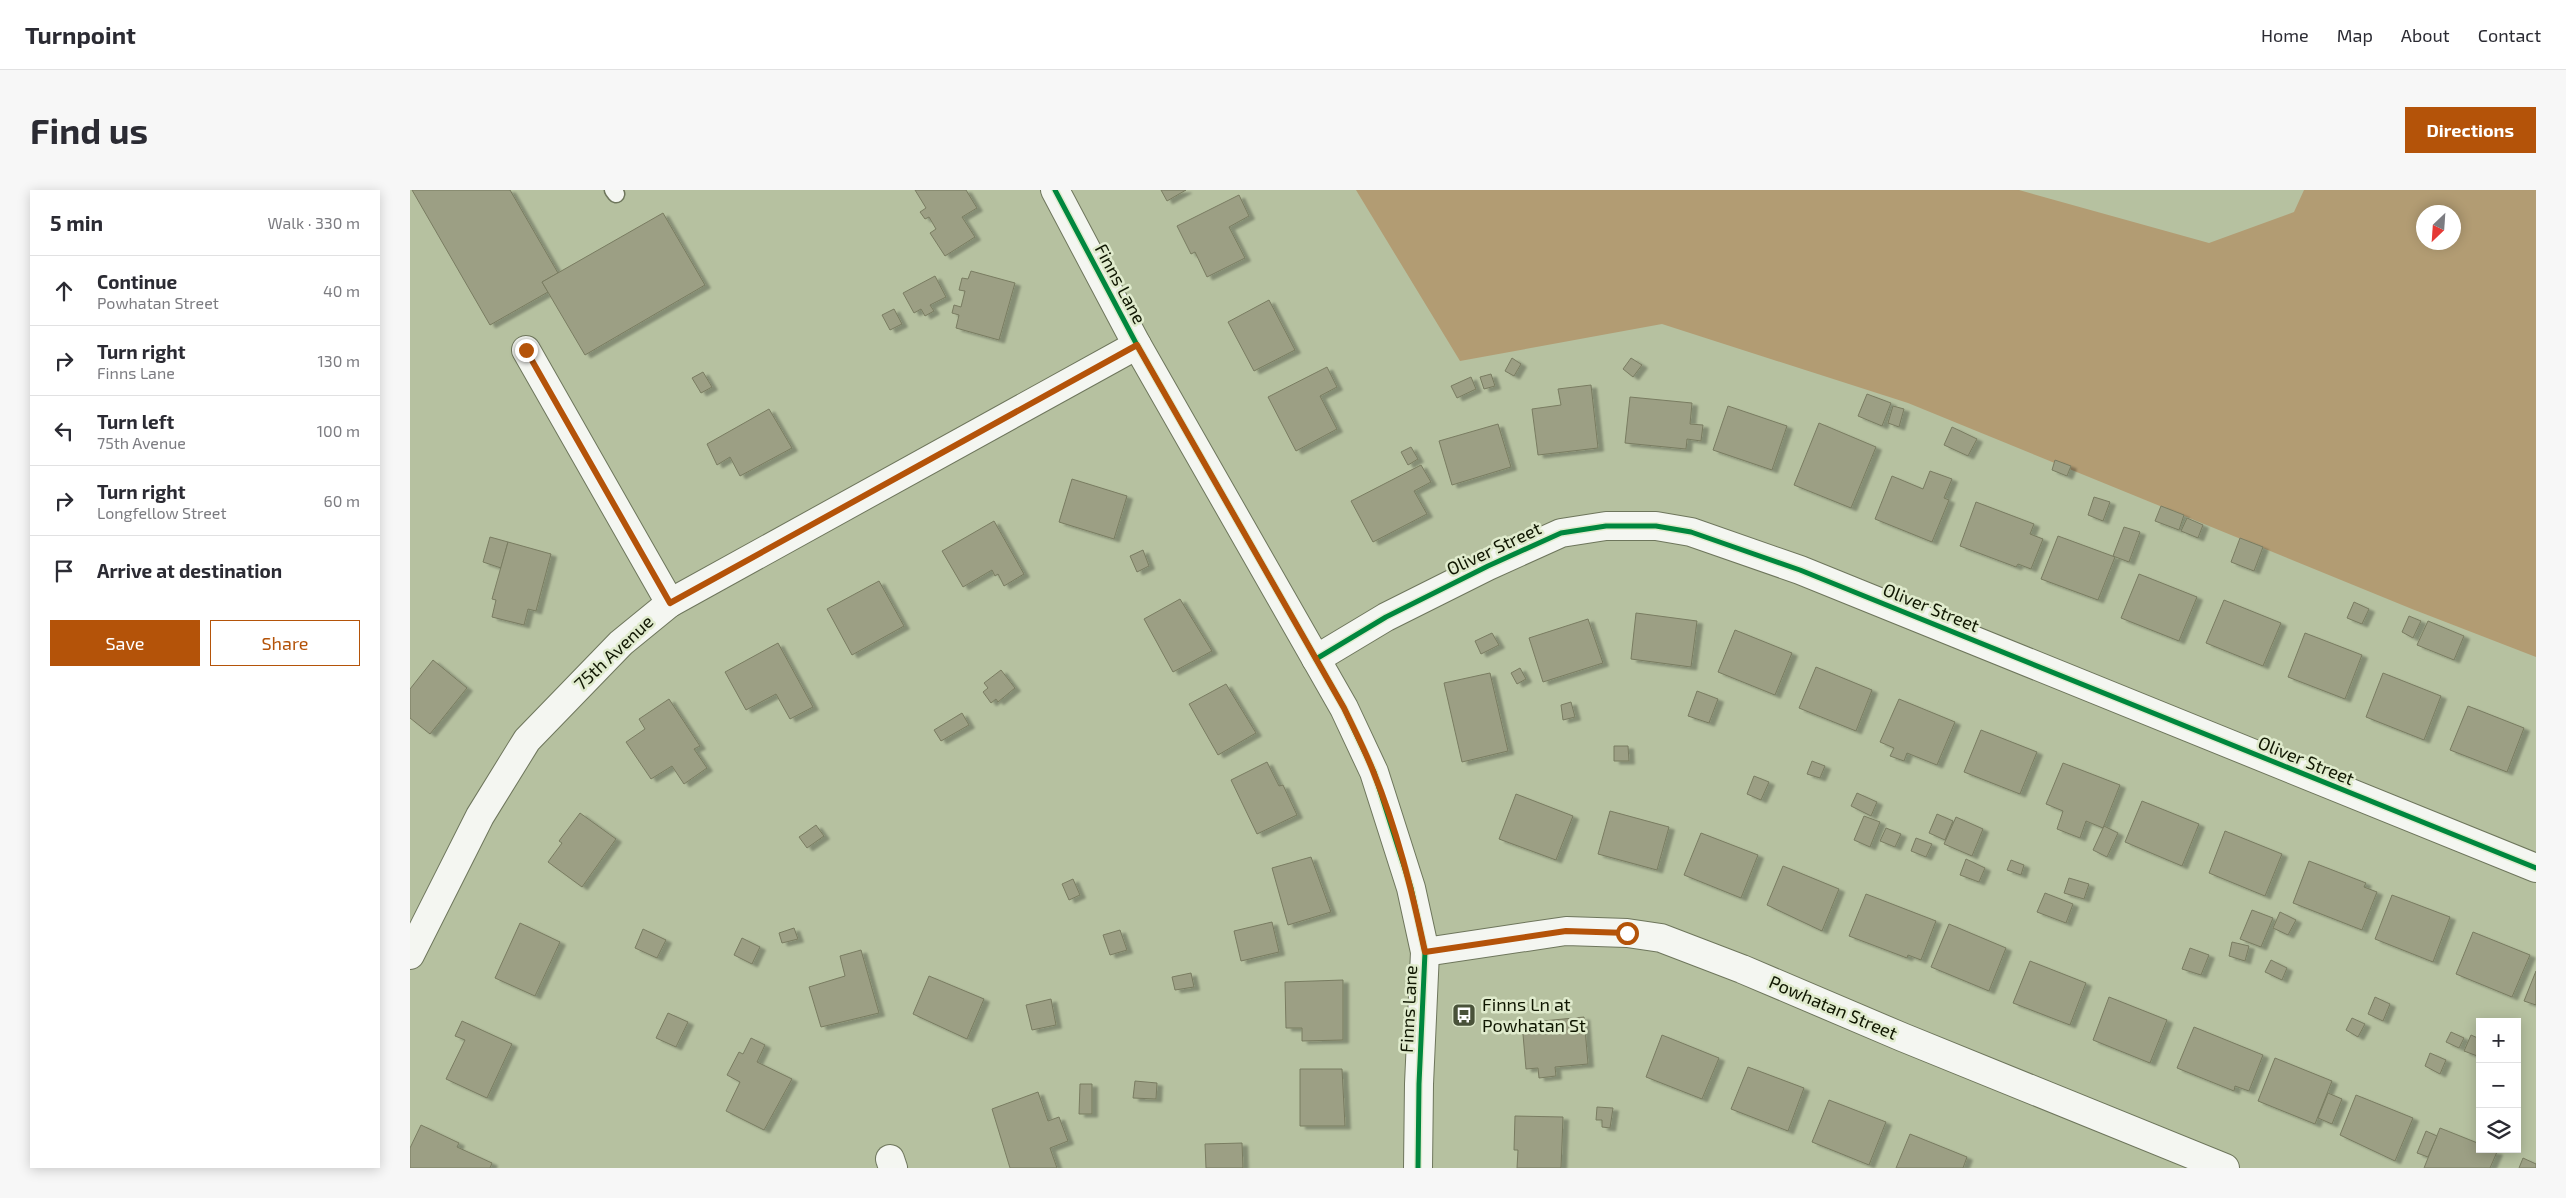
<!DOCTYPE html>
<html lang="en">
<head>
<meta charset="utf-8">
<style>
	:root { --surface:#fff; --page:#f7f7f7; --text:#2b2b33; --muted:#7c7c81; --line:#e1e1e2; --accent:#b45309 }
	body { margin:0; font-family:"Exo 2",sans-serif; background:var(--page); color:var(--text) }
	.controls { position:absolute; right:15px; bottom:15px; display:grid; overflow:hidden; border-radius:0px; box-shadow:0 2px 12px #0003 }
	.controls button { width:45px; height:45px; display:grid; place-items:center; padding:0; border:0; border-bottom:1px solid var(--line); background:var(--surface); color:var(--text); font:25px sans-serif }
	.compass { position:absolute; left:2006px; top:15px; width:45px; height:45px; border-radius:50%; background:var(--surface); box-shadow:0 2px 12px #0003; rotate:205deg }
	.stop { position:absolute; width:15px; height:15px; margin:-11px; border:4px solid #b45309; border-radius:50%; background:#fff }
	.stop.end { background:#b45309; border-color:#fff; box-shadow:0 1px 5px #0008 }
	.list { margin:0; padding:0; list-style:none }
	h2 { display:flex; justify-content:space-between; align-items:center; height:65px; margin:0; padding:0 20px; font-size:21px }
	h2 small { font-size:16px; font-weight:400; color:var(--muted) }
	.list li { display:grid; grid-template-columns:32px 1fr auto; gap:15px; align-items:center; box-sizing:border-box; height:70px; padding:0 20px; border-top:1px solid var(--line) }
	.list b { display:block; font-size:19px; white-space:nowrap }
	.list p { margin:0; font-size:16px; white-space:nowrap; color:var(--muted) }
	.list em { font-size:16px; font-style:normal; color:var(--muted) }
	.actions { display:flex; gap:10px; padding:15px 20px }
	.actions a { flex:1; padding:11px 0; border:1px solid var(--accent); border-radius:0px; text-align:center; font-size:18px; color:var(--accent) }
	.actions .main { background:var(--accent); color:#fff }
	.icon { flex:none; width:28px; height:28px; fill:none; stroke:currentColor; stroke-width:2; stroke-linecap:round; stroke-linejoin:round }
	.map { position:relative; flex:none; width:2126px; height:978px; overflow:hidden; border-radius:0px }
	header { display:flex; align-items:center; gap:30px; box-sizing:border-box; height:70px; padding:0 25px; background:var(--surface); border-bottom:1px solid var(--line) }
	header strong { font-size:24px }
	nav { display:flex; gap:28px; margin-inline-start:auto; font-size:18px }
	.intro { display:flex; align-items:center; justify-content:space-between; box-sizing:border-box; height:120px; padding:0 30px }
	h1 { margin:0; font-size:35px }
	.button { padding:12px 22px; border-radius:0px; background:var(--accent); color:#fff; font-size:18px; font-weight:700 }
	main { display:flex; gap:30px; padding:0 30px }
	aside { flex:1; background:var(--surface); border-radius:0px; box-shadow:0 2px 12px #0003 }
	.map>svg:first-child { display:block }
</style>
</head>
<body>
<header>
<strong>Turnpoint</strong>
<nav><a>Home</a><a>Map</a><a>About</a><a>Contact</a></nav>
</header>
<div class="intro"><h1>Find us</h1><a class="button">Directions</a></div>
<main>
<aside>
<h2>5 min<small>Walk · 330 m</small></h2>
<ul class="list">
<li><svg class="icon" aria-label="ahead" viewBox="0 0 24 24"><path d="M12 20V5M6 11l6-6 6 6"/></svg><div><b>Continue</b><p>Powhatan Street</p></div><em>40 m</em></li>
<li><svg class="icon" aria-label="right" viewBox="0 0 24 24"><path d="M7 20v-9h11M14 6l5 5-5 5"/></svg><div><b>Turn right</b><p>Finns Lane</p></div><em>130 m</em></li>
<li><svg class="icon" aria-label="left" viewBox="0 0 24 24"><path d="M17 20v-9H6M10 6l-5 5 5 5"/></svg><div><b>Turn left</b><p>75th Avenue</p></div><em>100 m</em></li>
<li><svg class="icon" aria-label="right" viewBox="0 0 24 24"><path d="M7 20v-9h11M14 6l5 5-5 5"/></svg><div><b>Turn right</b><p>Longfellow Street</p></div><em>60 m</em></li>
<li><svg class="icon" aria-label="arrive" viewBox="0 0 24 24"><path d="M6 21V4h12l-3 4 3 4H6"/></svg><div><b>Arrive at destination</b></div></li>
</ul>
<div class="actions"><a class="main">Save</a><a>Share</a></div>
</aside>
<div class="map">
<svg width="2126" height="978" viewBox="0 0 2126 978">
	<defs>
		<filter id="shadow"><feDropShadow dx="5.5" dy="3" stdDeviation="1" flood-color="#0004"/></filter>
	</defs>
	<rect width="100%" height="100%" fill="#b6c1a0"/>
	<!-- forest -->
	<path fill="#b29c73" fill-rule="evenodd" d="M 946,0 L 1609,0 L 1799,53 L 1884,22 L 1894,0 L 2126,0 L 2126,467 L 2002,419 L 1498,213 L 1252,134 L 1050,171 ZM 2014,22 L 2044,22 L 2044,52 L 2014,52 Z"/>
	<!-- building -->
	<g fill="#9c9f84" stroke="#797c61" filter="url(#shadow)">
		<path d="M 2,0 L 100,0 L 148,83 L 132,92 L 138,102 L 80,135 Z"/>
		<path d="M 505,0 L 556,0 L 567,18 L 552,27 L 565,47 L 535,66 L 520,43 L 526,39 L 519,27 L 515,29 L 510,22 L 516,18 Z"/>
		<path d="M 751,0 L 776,0 L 757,11 Z"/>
		<path d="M 829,5 L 839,26 L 819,37 L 835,68 L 797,87 L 785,62 L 781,64 L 767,36 Z"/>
		<path d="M 253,23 L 295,95 L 175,165 L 132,92 Z"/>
		<path d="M 561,81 L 605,93 L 589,150 L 546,138 L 549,125 L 542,123 L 544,115 L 551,117 L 555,101 L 549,100 L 552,88 L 558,89 Z"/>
		<path d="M 525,86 L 536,107 L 520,115 L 524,121 L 515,126 L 511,119 L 504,123 L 493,103 Z"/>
		<path d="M 859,110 L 885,160 L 844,181 L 818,132 Z"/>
		<path d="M 484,119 L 492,134 L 480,140 L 472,125 Z"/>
		<path d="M 1102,168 L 1111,174 L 1104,186 L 1095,181 Z"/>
		<path d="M 1221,168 L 1232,175 L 1223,187 L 1213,179 Z"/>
		<path d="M 917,177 L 927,197 L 910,206 L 927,239 L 886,261 L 858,207 Z"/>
		<path d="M 293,182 L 302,197 L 291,203 L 282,188 Z"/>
		<path d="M 1081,184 L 1085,196 L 1074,199 L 1070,187 Z"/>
		<path d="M 1061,187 L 1066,199 L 1047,208 L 1041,196 Z"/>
		<path d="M 1181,195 L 1188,258 L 1128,265 L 1122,219 L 1151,215 L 1148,199 Z"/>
		<path d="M 1457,204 L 1481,213 L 1472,236 L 1448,226 Z"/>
		<path d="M 1220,207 L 1282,213 L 1280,234 L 1293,235 L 1291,251 L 1277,249 L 1276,259 L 1215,253 Z"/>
		<path d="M 1318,216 L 1377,236 L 1362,280 L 1303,260 Z"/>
		<path d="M 1483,216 L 1494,219 L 1489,237 L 1478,233 Z"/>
		<path d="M 359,219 L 382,258 L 330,286 L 320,267 L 307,275 L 297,254 Z"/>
		<path d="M 1409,233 L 1466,257 L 1441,318 L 1384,295 Z"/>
		<path d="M 1088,234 L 1101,277 L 1042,295 L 1029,251 Z"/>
		<path d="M 1542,237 L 1567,249 L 1558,266 L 1534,255 Z"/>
		<path d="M 1001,257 L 1008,269 L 998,275 L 991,262 Z"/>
		<path d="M 1645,270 L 1661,276 L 1657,286 L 1642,280 Z"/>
		<path d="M 1011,275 L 1021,292 L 1004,301 L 1017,324 L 963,352 L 941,311 Z"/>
		<path d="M 1520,281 L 1542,289 L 1534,308 L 1539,310 L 1522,352 L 1465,329 L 1482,286 L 1513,299 Z"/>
		<path d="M 662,289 L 717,306 L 704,349 L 649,332 Z"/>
		<path d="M 1684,307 L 1700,312 L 1693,331 L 1678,325 Z"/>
		<path d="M 1566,312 L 1624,334 L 1620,344 L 1633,349 L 1621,379 L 1608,374 L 1606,377 L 1550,356 Z"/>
		<path d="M 1751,316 L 1774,325 L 1769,340 L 1745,331 Z"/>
		<path d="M 1777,328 L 1793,335 L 1788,348 L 1771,341 Z"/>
		<path d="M 584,331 L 614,384 L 594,396 L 588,384 L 585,386 L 582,380 L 553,397 L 532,361 Z"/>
		<path d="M 1714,337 L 1730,342 L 1719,372 L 1703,366 Z"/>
		<path d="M 1648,346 L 1705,367 L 1688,410 L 1631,389 Z"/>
		<path d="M 80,347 L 98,352 L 91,378 L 73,372 Z"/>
		<path d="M 1830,348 L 1853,357 L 1844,381 L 1821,372 Z"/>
		<path d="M 98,352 L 141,364 L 126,421 L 118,419 L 114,435 L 82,427 L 86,410 L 82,409 Z"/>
		<path d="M 733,360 L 739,376 L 727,382 L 720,366 Z"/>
		<path d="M 1729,384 L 1787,407 L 1769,451 L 1711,428 Z"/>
		<path d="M 469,391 L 494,436 L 442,465 L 417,419 Z"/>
		<path d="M 770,409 L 802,461 L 763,482 L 734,429 Z"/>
		<path d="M 1814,410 L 1871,433 L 1853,476 L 1796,453 Z"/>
		<path d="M 1944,412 L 1959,419 L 1952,434 L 1937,428 Z"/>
		<path d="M 1226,423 L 1287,431 L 1281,477 L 1221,469 Z"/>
		<path d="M 1999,426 L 2011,431 L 2003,448 L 1992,442 Z"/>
		<path d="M 1178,429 L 1193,473 L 1133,492 L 1119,448 Z"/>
		<path d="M 2018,431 L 2054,446 L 2044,470 L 2007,455 Z"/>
		<path d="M 1325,440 L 1382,463 L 1365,505 L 1308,482 Z"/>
		<path d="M 1082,443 L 1089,455 L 1071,464 L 1065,451 Z"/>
		<path d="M 1895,443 L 1952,465 L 1935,509 L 1878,487 Z"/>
		<path d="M 368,453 L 403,517 L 380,529 L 366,504 L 336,520 L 315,482 Z"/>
		<path d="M 23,470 L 57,498 L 20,544 L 0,528 L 0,499 Z"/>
		<path d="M 1406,477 L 1462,500 L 1446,541 L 1389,518 Z"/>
		<path d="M 1110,478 L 1116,489 L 1107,494 L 1101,483 Z"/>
		<path d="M 591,480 L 605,498 L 588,512 L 586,509 L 581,513 L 573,502 L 578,498 L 574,493 Z"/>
		<path d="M 1080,483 L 1098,561 L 1052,572 L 1034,493 Z"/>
		<path d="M 1973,483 L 2031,506 L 2014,550 L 1956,527 Z"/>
		<path d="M 816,494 L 846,543 L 808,565 L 779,514 Z"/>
		<path d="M 1287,501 L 1308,509 L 1299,533 L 1278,526 Z"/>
		<path d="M 259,509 L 290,556 L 284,559 L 297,578 L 274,594 L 262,576 L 241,589 L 216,552 L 235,539 L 229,529 Z"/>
		<path d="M 1489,509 L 1545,532 L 1527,575 L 1497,563 L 1494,571 L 1480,566 L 1484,558 L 1470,552 Z"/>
		<path d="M 1161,512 L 1165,527 L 1153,530 L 1151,515 Z"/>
		<path d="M 2058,516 L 2114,538 L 2097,582 L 2040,560 Z"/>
		<path d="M 552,523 L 559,535 L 531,551 L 524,540 Z"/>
		<path d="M 1571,540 L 1627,562 L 1610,604 L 1554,582 Z"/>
		<path d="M 1204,556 L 1218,556 L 1219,571 L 1204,571 Z"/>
		<path d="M 1402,571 L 1415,576 L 1410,588 L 1397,584 Z"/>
		<path d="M 857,572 L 869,596 L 873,595 L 887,625 L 847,644 L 821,590 Z"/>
		<path d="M 1653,573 L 1710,595 L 1693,638 L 1676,631 L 1670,648 L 1647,639 L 1653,621 L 1636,614 Z"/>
		<path d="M 1344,586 L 1359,592 L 1351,610 L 1337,604 Z"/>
		<path d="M 1447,603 L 1467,612 L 1461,626 L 1441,616 Z"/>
		<path d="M 1106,604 L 1163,626 L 1146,670 L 1089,649 Z"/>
		<path d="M 1732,611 L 1789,634 L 1772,676 L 1715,652 Z"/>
		<path d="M 1200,621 L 1259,637 L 1247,680 L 1188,664 Z"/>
		<path d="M 170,623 L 206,649 L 172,697 L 138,672 L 152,653 L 149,651 Z"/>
		<path d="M 1527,624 L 1543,631 L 1535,650 L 1519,643 Z"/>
		<path d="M 1454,626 L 1470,632 L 1460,657 L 1444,650 Z"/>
		<path d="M 1546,627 L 1573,639 L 1562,666 L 1534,654 Z"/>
		<path d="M 406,635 L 414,646 L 397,658 L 389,647 Z"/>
		<path d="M 1694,636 L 1708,643 L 1697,667 L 1683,660 Z"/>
		<path d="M 1476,638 L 1491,644 L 1485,657 L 1470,651 Z"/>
		<path d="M 1815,641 L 1872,664 L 1855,706 L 1799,683 Z"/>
		<path d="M 1291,643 L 1348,665 L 1331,708 L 1274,685 Z"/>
		<path d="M 1506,648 L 1522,654 L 1516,667 L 1501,661 Z"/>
		<path d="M 901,667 L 921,722 L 878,735 L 862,678 Z"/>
		<path d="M 1556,669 L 1575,678 L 1569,692 L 1550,685 Z"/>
		<path d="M 1601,670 L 1614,675 L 1611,685 L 1597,680 Z"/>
		<path d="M 1899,671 L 1956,693 L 1954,697 L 1967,702 L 1952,740 L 1883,713 Z"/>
		<path d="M 1373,676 L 1429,699 L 1412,741 L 1357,715 Z"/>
		<path d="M 1659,688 L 1679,694 L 1674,709 L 1654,703 Z"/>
		<path d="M 663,689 L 670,705 L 659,710 L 652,694 Z"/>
		<path d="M 1635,703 L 1663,714 L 1656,733 L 1627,722 Z"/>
		<path d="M 1456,704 L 1526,731 L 1511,770 L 1498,765 L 1497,768 L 1439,746 Z"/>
		<path d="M 1982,705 L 2040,727 L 2023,772 L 1965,749 Z"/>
		<path d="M 1842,720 L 1863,728 L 1851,757 L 1830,749 Z"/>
		<path d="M 1870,722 L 1886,730 L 1878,745 L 1863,738 Z"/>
		<path d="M 862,732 L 869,762 L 831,771 L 824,741 Z"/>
		<path d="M 110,733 L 150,752 L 125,806 L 85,788 Z"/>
		<path d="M 1539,734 L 1596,758 L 1579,801 L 1521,777 Z"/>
		<path d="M 384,738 L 388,749 L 372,753 L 369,743 Z"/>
		<path d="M 233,739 L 256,750 L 247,768 L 225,758 Z"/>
		<path d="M 710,740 L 717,760 L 700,765 L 693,745 Z"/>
		<path d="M 2063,742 L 2120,765 L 2102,807 L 2046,784 Z"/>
		<path d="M 332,748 L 350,757 L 342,774 L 324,765 Z"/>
		<path d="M 1822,752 L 1839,756 L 1835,771 L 1819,766 Z"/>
		<path d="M 1780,758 L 1799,765 L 1791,785 L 1772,779 Z"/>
		<path d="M 451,760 L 469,823 L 411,837 L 399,797 L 435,786 L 430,766 Z"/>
		<path d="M 1861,770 L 1877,778 L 1872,790 L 1855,782 Z"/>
		<path d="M 1620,771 L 1676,793 L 1660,835 L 1603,813 Z"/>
		<path d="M 2126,781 L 2126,815 L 2114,811 Z"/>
		<path d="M 781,783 L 784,797 L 765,800 L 762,787 Z"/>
		<path d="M 519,786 L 574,809 L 557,849 L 503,824 Z"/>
		<path d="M 933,790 L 933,850 L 892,851 L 892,838 L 876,838 L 875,792 Z"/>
		<path d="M 1699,807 L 1757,830 L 1740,873 L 1683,850 Z"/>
		<path d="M 1965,807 L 1980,814 L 1973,831 L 1958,824 Z"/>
		<path d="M 641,809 L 646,835 L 622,840 L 616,815 Z"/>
		<path d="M 258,823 L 278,832 L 266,857 L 246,848 Z"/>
		<path d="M 1174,827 L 1178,874 L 1145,877 L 1146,886 L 1129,888 L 1128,878 L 1116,879 L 1112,833 Z"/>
		<path d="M 1942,828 L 1955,834 L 1948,847 L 1936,840 Z"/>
		<path d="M 52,831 L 102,854 L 77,908 L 36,889 L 55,850 L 45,846 Z"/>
		<path d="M 1784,837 L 1853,865 L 1839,901 L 1825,896 L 1824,901 L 1767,878 Z"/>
		<path d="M 2041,842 L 2054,848 L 2049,858 L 2036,852 Z"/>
		<path d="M 1252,845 L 1309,868 L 1292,909 L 1236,887 Z"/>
		<path d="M 2061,845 L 2070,849 L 2070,867 L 2054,861 Z"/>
		<path d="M 341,848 L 355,855 L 347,872 L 382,889 L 354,940 L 316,921 L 330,892 L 317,885 L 329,862 L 333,864 Z"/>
		<path d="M 2020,863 L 2036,870 L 2030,884 L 2015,876 Z"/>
		<path d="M 1865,868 L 1922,891 L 1905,934 L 1848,911 Z"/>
		<path d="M 1338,877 L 1394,898 L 1378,941 L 1321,919 Z"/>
		<path d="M 890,879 L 932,879 L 935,936 L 890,936 Z"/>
		<path d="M 725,891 L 747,893 L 746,909 L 723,908 Z"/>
		<path d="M 670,894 L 682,894 L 682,924 L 669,924 Z"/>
		<path d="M 628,902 L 638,931 L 649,927 L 658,951 L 640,958 L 647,978 L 600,978 L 582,919 Z"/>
		<path d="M 1918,903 L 1932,909 L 1922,934 L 1908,928 Z"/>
		<path d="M 1946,905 L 2003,928 L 1985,971 L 1930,945 Z"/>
		<path d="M 1419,910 L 1476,932 L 1459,975 L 1402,952 Z"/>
		<path d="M 1187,917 L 1203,918 L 1200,938 L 1192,937 L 1192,930 L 1186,930 Z"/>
		<path d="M 1105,926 L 1153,927 L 1151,978 L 1107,978 L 1108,960 L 1104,960 Z"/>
		<path d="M 11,935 L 49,953 L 47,957 L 82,973 L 80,978 L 0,978 L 0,958 Z"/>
		<path d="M 2030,938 L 2070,954 L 2070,959 L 2087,962 L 2080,978 L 2014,978 Z"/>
		<path d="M 2016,941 L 2027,946 L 2018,967 L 2007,963 Z"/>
		<path d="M 1500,944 L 1557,967 L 1553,978 L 1486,978 Z"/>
		<path d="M 832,953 L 833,978 L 796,978 L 795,954 Z"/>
		<path d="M 2113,968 L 2126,974 L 2126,978 L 2109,978 Z"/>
	</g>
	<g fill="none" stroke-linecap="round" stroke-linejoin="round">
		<!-- service casing -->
		<g stroke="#6e765c" stroke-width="19">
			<path id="service" d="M 203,0 L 206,4"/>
		</g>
		<!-- minor casing -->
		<g stroke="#6e765c" stroke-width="30">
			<g id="minor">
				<path d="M 116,160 L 260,413"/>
				<path d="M 906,469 L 976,427 L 1078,376 L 1151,343 L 1196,336 L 1246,336 L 1281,342 L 1390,380 L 2126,678"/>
				<path d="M 1015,762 L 1156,741 L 1217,743 L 1251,748 L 1332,779 L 1492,847 L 1815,978"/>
				<path d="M 0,765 L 70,626 L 117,550 L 211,453 L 260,413 L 727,155"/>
				<path d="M 480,969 L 483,978"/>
			</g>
		</g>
		<!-- tertiary casing -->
		<g stroke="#6e765c" stroke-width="30">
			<path id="tertiary" d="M 645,0 L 727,155 L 934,518 L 964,582 L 1001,698 L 1015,762 L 1009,894 L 1008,978"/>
		</g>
		<!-- service -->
		<use href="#service" stroke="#f4f6f1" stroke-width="16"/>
		<!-- minor -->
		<use href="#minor" stroke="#f4f6f1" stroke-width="28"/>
		<!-- tertiary -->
		<use href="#tertiary" stroke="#f4f6f1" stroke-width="28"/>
		<!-- cycleway casing -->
		<g stroke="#e0ebcd" stroke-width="8">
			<g id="cycleway">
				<path d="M 645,0 L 727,155 L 934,518 L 964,582 L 1001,698 L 1015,762 L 1009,894 L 1008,978"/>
				<path d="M 906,469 L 976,427 L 1078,376 L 1151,343 L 1196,336 L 1246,336 L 1281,342 L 1390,380 L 2126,678"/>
			</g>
		</g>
		<!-- cycleway -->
		<use href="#cycleway" stroke="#00873e" stroke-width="5"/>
	</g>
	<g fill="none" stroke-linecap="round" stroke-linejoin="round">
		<!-- route -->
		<path stroke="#b45309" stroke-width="6" d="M 116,160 L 260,413 L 727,155 L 934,518 C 944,539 955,560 963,581 C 987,639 1002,701 1015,762 L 1156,741 L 1217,743"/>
	</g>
	<!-- icons -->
	<defs>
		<g id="bus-square" transform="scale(1.25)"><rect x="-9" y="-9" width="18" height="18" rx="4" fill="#495239" stroke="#e0ebcd"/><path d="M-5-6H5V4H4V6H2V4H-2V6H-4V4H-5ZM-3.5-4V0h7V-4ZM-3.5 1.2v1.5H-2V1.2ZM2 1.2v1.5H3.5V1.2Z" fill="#fff"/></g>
	</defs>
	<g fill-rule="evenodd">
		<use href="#bus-square" x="1054" y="825"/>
	</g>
	<g text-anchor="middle" stroke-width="5" stroke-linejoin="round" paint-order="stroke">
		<!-- street labels -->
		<g font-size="18" fill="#0f1601" stroke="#e0ebcd">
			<text transform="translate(710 94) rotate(62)" y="6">Finns Lane</text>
			<text transform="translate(1084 359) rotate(-25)" y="6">Oliver Street</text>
			<text transform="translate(1521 418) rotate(22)" y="6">Oliver Street</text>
			<text transform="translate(204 463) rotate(-43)" y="6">75th Avenue</text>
			<text transform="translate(1896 571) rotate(22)" y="6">Oliver Street</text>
			<text transform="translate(1423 818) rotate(23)" y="6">Powhatan Street</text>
			<text transform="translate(999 819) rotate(-87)" y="6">Finns Lane</text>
		</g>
		<!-- poi labels -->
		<g font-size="18" fill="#0f1601" stroke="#e0ebcd" text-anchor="start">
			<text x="1072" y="821">Finns Ln at<tspan x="1072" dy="21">Powhatan St</tspan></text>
		</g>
	</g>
</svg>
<div class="controls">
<button>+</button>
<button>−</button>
<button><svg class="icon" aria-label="layers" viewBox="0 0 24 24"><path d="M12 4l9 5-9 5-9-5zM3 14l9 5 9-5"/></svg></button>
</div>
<svg class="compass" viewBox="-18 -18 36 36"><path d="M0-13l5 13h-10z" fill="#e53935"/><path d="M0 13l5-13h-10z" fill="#7c7c81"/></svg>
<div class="stop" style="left:1217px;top:743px"></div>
<div class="stop end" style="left:116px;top:160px"></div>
</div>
</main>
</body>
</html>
